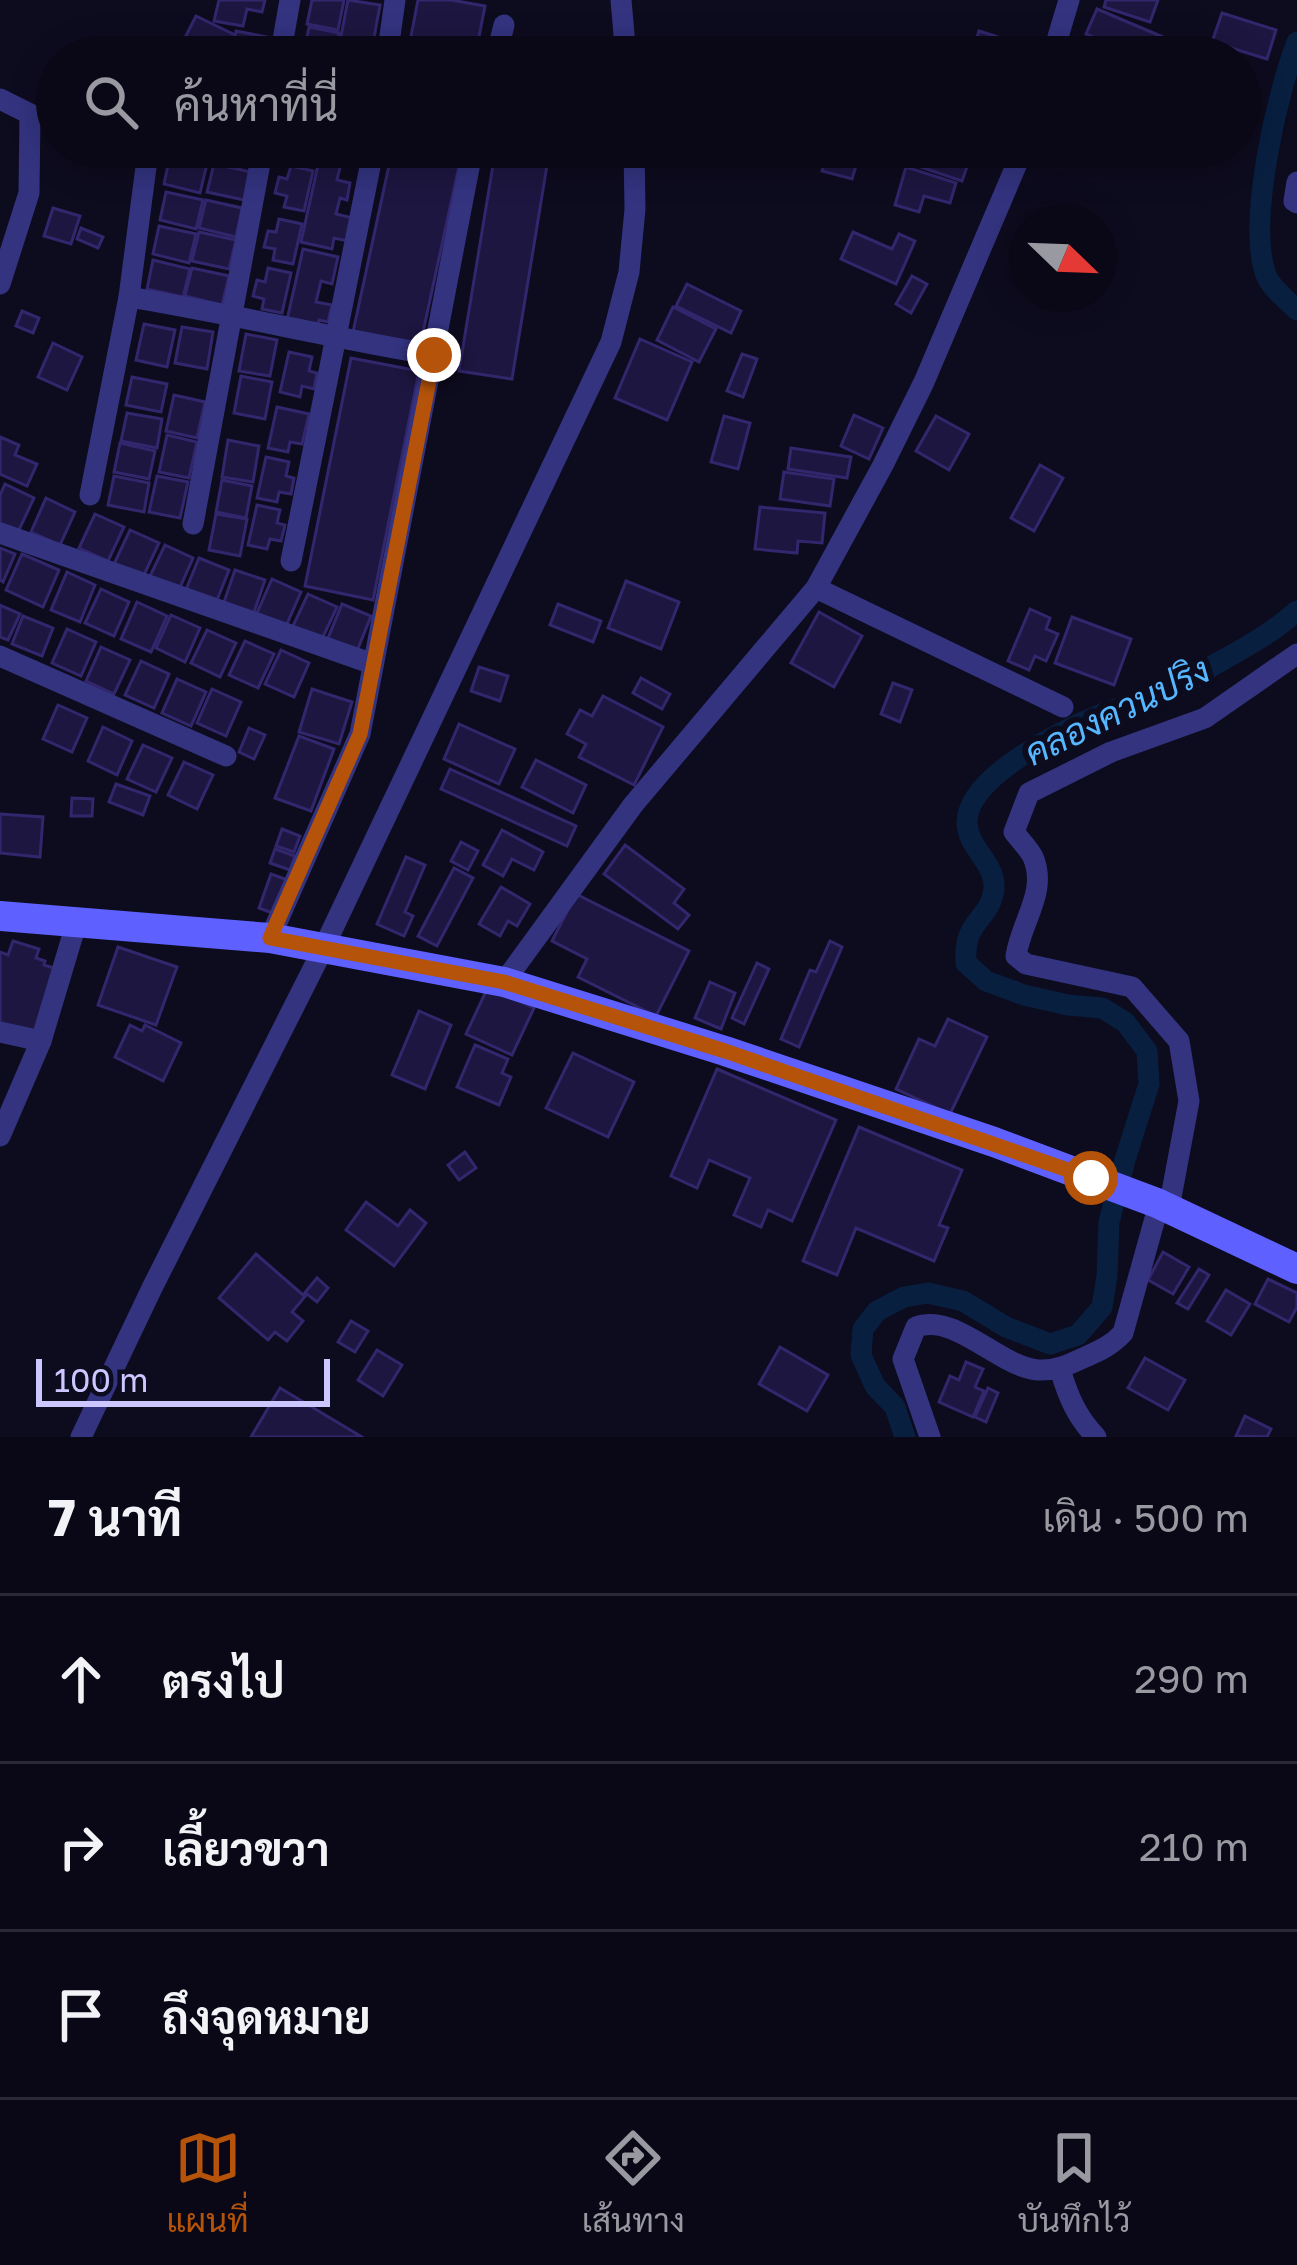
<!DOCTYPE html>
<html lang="th">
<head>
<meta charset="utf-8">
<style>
	:root { --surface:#0a0816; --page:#181623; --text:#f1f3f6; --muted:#999aa1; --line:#2a2935; --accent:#b45309 }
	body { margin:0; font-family:"Golos Text",Sarabun,sans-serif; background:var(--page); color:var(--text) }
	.compass { position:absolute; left:1009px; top:204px; width:108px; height:108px; border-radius:50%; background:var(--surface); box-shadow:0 6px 30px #0003; rotate:113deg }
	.scale { position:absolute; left:36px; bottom:30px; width:294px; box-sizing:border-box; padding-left:12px; border:6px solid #ccc7ff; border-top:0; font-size:33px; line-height:42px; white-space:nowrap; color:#ccc7ff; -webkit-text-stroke:9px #0d0b1e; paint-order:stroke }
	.stop { position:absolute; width:36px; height:36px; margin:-27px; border:9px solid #b45309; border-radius:50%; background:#fff }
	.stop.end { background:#b45309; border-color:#fff; box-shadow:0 3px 12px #0008 }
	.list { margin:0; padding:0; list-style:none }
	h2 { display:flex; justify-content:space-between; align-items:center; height:156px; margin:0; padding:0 48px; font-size:51px }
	h2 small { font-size:39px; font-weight:400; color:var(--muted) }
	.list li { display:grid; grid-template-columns:78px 1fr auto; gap:36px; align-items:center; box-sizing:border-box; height:168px; padding:0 48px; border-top:3px solid var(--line) }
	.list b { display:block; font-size:45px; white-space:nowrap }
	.list em { font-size:39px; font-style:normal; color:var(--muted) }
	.icon { flex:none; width:66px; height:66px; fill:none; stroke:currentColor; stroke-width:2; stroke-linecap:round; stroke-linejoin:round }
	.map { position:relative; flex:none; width:1297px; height:1437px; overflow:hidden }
	.search { position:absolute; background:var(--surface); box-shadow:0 6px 30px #0003; left:36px; right:36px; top:36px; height:132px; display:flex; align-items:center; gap:30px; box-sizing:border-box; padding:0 42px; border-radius:66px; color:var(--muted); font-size:45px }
	.sheet { height:660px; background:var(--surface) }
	nav { display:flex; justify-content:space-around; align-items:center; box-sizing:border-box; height:168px; border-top:3px solid var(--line); background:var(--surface); font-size:33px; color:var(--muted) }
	nav a { display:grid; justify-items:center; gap:6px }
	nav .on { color:var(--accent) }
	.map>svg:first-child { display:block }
</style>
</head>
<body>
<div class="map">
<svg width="1297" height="1437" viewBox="0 0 1297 1437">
	<rect width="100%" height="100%" fill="#0d0b1e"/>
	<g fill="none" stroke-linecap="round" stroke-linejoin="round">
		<!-- canal -->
		<g stroke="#081f40" stroke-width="21">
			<path d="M 1297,42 C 1277,93 1247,223 1266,275 C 1271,288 1287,300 1297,310"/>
			<path d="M 905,1437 L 895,1407 L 875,1386 L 861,1355 L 863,1329 L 877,1311 L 904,1297 L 928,1293 L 963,1301 L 1006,1327 L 1050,1344 L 1078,1335 L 1102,1307 L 1107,1276 L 1109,1222 L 1125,1160 L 1149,1084 L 1147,1051 L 1125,1022 L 1102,1008 L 1068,1005 L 1024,995 L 986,981 L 966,963 C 963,919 990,921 994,889 C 996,863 968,849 967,823 C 966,776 1067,728 1104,713 C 1130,703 1157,698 1182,685 C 1196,678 1207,668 1221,661 C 1248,646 1273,632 1297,611"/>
		</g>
	</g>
	<!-- building -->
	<g fill="#1d1640" stroke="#32266d" stroke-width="3">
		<path d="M 219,0 L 265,0 L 262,12 L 247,9 L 243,26 L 214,21 Z"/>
		<path d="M 312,0 L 344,0 L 338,30 L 307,24 Z"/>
		<path d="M 348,0 L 380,5 L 372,49 L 359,47 L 357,57 L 337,57 Z"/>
		<path d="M 418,0 L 451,0 L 485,6 L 475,57 L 407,57 Z"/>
		<path d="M 1106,0 L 1158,0 L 1150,22 L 1104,7 Z"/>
		<path d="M 1097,9 L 1210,57 L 1140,57 L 1086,34 Z"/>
		<path d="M 1222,13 L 1276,30 L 1267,59 L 1212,42 Z"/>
		<path d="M 196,16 L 235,35 L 224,57 L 202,57 L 197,54 L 196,57 L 175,57 Z"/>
		<path d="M 309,27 L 339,33 L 334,57 L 303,57 Z"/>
		<path d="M 236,31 L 267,37 L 264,57 L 231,57 Z"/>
		<path d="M 979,31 L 1026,46 L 1023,57 L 971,57 Z"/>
		<path d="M 218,147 L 247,147 L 245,162 L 216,157 Z"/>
		<path d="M 283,147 L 313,147 L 309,166 L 280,160 Z"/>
		<path d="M 322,147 L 344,147 L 343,152 L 357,155 L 356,162 L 342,159 L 337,180 L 350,183 L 347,200 L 340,198 L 336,214 L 353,218 L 348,241 L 334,238 L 332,249 L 301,242 Z"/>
		<path d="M 393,147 L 440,147 L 462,152 L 420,346 L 353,332 Z"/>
		<path d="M 496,147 L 550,147 L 512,379 L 459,371 Z"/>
		<path d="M 829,147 L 859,156 L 852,179 L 822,171 Z"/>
		<path d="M 912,147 L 968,164 L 962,181 L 906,162 Z"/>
		<path d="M 170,156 L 207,164 L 200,193 L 164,184 Z"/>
		<path d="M 214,164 L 251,172 L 244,200 L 207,192 Z"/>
		<path d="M 291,166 L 313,171 L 304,211 L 284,207 L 287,196 L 275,193 L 279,177 L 287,179 Z"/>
		<path d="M 906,167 L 956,183 L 950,203 L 924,196 L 919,212 L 895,205 Z"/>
		<path d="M 166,192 L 203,200 L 196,229 L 160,220 Z"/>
		<path d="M 206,200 L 242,208 L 236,237 L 199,228 Z"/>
		<path d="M 53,208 L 80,216 L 71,244 L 44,236 Z"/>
		<path d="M 279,219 L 302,224 L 293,264 L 273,260 L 275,249 L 264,247 L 268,231 L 276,232 Z"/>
		<path d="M 159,226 L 196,234 L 189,263 L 153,254 Z"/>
		<path d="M 81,228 L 103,237 L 98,248 L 77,239 Z"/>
		<path d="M 199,232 L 236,240 L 229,269 L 192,261 Z"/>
		<path d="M 853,232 L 892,249 L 899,234 L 915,241 L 896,284 L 841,259 Z"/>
		<path d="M 303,249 L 338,257 L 332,284 L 321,281 L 316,302 L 332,305 L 328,322 L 319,320 L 317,327 L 287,320 Z"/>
		<path d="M 153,260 L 190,269 L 183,297 L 147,289 Z"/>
		<path d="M 192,268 L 229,276 L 222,305 L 185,296 Z"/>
		<path d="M 268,268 L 291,273 L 282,313 L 262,309 L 264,299 L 253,296 L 257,280 L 265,282 Z"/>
		<path d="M 912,276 L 927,284 L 911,313 L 896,304 Z"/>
		<path d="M 687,284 L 741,311 L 731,333 L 676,306 Z"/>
		<path d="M 673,307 L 716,329 L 699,362 L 657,340 Z"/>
		<path d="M 22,311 L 39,318 L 33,333 L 16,326 Z"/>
		<path d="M 144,324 L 175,330 L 167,367 L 136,360 Z"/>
		<path d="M 182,327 L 213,332 L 207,369 L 175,363 Z"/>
		<path d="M 246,334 L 277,340 L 270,376 L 239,371 Z"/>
		<path d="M 640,339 L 692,362 L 667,420 L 615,398 Z"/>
		<path d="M 53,343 L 82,357 L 67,390 L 38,377 Z"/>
		<path d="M 289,352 L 312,357 L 309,371 L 317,373 L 314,389 L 302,386 L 300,397 L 280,392 Z"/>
		<path d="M 742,354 L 757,359 L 743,397 L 727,391 Z"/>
		<path d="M 351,358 L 419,371 L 373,600 L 305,586 Z"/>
		<path d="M 241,376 L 272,382 L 265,419 L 234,413 Z"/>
		<path d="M 132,377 L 167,384 L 161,412 L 126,405 Z"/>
		<path d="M 174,395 L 205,402 L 197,438 L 166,431 Z"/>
		<path d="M 277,407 L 309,414 L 302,444 L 290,442 L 288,452 L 268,448 Z"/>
		<path d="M 127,413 L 162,419 L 157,448 L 121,441 Z"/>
		<path d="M 854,415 L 883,428 L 869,459 L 841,446 Z"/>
		<path d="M 724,416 L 750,423 L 738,469 L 711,462 Z"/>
		<path d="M 936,416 L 969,434 L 949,470 L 916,451 Z"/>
		<path d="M 167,435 L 197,442 L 189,478 L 159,472 Z"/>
		<path d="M 0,437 L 19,445 L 15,455 L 37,464 L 27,486 L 0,474 Z"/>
		<path d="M 228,440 L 259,446 L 253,482 L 222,477 Z"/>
		<path d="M 120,443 L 155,451 L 149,479 L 114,472 Z"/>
		<path d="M 791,448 L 851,457 L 847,478 L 788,469 Z"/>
		<path d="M 266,457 L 289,462 L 286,476 L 294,478 L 291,494 L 279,492 L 277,502 L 257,498 Z"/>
		<path d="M 1040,465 L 1063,478 L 1034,531 L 1011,518 Z"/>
		<path d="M 784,472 L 834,479 L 830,506 L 780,499 Z"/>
		<path d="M 114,476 L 149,483 L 144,512 L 108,505 Z"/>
		<path d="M 157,476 L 188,482 L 180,518 L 149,512 Z"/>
		<path d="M 222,480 L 252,486 L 246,518 L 216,512 Z"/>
		<path d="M 5,484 L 34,498 L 18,532 L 0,523 L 0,495 Z"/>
		<path d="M 46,498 L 75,512 L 60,545 L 31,532 Z"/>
		<path d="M 257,505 L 280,510 L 277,523 L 285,525 L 281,541 L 270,539 L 267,549 L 248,545 Z"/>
		<path d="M 760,507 L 825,513 L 822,543 L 798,541 L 797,553 L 755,549 Z"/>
		<path d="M 95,514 L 124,527 L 108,561 L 79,548 Z"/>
		<path d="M 216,514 L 247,519 L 240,556 L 209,550 Z"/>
		<path d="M 130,530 L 159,543 L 143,577 L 114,564 Z"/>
		<path d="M 165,545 L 193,558 L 178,592 L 149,578 Z"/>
		<path d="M 0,548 L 15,554 L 3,582 L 0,580 Z"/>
		<path d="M 22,554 L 59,570 L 43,607 L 6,590 Z"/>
		<path d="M 199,558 L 229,570 L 215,605 L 185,592 Z"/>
		<path d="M 235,570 L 265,580 L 253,615 L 223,605 Z"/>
		<path d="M 67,572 L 95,585 L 80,622 L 51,610 Z"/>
		<path d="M 272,579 L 301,592 L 286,626 L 257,613 Z"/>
		<path d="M 626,581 L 679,602 L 661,649 L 608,628 Z"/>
		<path d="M 101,589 L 129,602 L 114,636 L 85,623 Z"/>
		<path d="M 308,594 L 337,607 L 321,641 L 292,628 Z"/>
		<path d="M 137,602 L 167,616 L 151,652 L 121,639 Z"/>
		<path d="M 342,604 L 371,616 L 357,651 L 328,638 Z"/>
		<path d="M 558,604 L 601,621 L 593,642 L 550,625 Z"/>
		<path d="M 0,605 L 20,614 L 8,640 L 0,637 Z"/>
		<path d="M 1030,609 L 1050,618 L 1046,629 L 1058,634 L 1046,661 L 1035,656 L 1029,670 L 1008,661 Z"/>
		<path d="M 819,612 L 862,636 L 834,687 L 791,663 Z"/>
		<path d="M 171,615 L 200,628 L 185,662 L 156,648 Z"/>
		<path d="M 23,616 L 53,628 L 42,656 L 12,644 Z"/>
		<path d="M 1072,617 L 1131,639 L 1114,685 L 1055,663 Z"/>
		<path d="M 67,629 L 96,642 L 81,676 L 52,663 Z"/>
		<path d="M 207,630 L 236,643 L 220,677 L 191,663 Z"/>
		<path d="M 245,641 L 274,654 L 258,688 L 229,675 Z"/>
		<path d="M 101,647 L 130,660 L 114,694 L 86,681 Z"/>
		<path d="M 281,650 L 309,663 L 294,697 L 265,684 Z"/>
		<path d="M 141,661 L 169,674 L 154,708 L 125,695 Z"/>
		<path d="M 479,667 L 508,676 L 500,701 L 471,691 Z"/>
		<path d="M 641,678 L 670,694 L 662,709 L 633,693 Z"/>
		<path d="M 177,679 L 206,692 L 191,726 L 162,713 Z"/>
		<path d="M 893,683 L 912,690 L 900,722 L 881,714 Z"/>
		<path d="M 212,689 L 241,702 L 226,736 L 197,723 Z"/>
		<path d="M 312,689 L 352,702 L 339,744 L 299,732 Z"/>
		<path d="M 603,696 L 663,727 L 634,785 L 579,757 L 586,744 L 567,734 L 580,710 L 592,716 Z"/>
		<path d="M 58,705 L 87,718 L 72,752 L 43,739 Z"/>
		<path d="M 459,724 L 515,749 L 499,784 L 444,759 Z"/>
		<path d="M 103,727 L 132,741 L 117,775 L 88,761 Z"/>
		<path d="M 249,728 L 265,735 L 254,759 L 239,752 Z"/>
		<path d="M 299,736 L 334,749 L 311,811 L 275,798 Z"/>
		<path d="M 143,745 L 172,758 L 156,792 L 127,779 Z"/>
		<path d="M 536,760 L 586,785 L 573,813 L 522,787 Z"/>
		<path d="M 184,762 L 213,775 L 197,809 L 168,795 Z"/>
		<path d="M 450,769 L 576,826 L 567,846 L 441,789 Z"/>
		<path d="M 116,784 L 150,796 L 143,815 L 109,802 Z"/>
		<path d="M 72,798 L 93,799 L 92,816 L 71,816 Z"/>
		<path d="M 0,814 L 43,817 L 40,857 L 0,853 Z"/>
		<path d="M 282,829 L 300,836 L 294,852 L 276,846 Z"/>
		<path d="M 502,830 L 543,852 L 534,870 L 512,859 L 503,876 L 483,865 Z"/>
		<path d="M 461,842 L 478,851 L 468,870 L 451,861 Z"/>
		<path d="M 625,845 L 684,889 L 674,903 L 689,915 L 678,929 L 604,874 Z"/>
		<path d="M 275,849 L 295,856 L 290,870 L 270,863 Z"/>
		<path d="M 406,857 L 425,865 L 405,912 L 413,916 L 404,936 L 377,924 Z"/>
		<path d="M 454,868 L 473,878 L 437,946 L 418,936 Z"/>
		<path d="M 271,874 L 290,881 L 278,915 L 259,908 Z"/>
		<path d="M 501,887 L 530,904 L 517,926 L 508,921 L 500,936 L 479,924 Z"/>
		<path d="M 576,894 L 689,951 L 656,1016 L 578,977 L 587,959 L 552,941 Z"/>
		<path d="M 13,941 L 39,949 L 36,958 L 45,961 L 44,965 L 60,970 L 39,1037 L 0,1025 L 0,952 L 8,955 Z"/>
		<path d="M 830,941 L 842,947 L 799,1047 L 781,1039 L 810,970 L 816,972 Z"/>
		<path d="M 118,947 L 177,967 L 156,1025 L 98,1005 Z"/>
		<path d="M 757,963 L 769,969 L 744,1024 L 732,1018 Z"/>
		<path d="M 710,982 L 735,993 L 721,1029 L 695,1018 Z"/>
		<path d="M 488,987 L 534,1008 L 512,1055 L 466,1034 Z"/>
		<path d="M 419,1011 L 451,1025 L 425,1089 L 392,1075 Z"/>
		<path d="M 948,1019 L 987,1037 L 950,1114 L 896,1089 L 919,1039 L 935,1046 Z"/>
		<path d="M 130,1025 L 142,1031 L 145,1025 L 181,1043 L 163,1081 L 115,1057 Z"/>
		<path d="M 475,1045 L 508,1059 L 502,1073 L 511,1077 L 499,1105 L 457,1087 Z"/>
		<path d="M 573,1053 L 634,1082 L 608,1137 L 546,1108 Z"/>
		<path d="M 717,1069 L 836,1120 L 792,1221 L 768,1210 L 761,1227 L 734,1215 L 750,1178 L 709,1160 L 697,1188 L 671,1176 Z"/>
		<path d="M 859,1127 L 962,1170 L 939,1225 L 948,1228 L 934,1261 L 856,1228 L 837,1275 L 803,1261 Z"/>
		<path d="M 465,1152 L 476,1168 L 459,1180 L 448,1165 Z"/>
		<path d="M 366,1202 L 398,1226 L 410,1210 L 426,1223 L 394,1266 L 346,1230 Z"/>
		<path d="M 1163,1252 L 1189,1267 L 1173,1294 L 1148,1280 Z"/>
		<path d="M 256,1254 L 303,1295 L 317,1278 L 328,1288 L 317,1302 L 307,1294 L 292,1312 L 303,1321 L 287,1341 L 275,1332 L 268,1340 L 219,1298 Z"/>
		<path d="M 1199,1269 L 1209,1275 L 1188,1309 L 1177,1303 Z"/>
		<path d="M 1268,1279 L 1297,1293 L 1297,1307 L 1289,1322 L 1255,1304 Z"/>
		<path d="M 1226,1290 L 1250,1304 L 1231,1335 L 1207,1321 Z"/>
		<path d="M 351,1321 L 368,1331 L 355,1352 L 338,1342 Z"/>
		<path d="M 780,1347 L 828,1375 L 807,1411 L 759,1384 Z"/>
		<path d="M 377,1350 L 402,1365 L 383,1396 L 358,1380 Z"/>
		<path d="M 1145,1358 L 1185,1380 L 1168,1410 L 1128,1388 Z"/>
		<path d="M 966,1362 L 983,1369 L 975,1387 L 984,1391 L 973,1417 L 939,1402 L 950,1376 L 959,1380 Z"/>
		<path d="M 280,1388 L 362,1437 L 251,1437 Z"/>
		<path d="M 988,1388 L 998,1393 L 986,1422 L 975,1417 Z"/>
		<path d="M 1245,1416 L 1271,1429 L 1267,1437 L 1236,1436 Z"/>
	</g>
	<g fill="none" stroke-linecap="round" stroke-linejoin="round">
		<!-- street -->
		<g stroke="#333380" stroke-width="21">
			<path d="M 621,0 L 626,57"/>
			<path d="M 280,57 L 290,0"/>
			<path d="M 387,57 L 395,0"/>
			<path d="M 496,57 L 504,25"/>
			<path d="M 1052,57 L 1069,0"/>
			<path d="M 0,99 L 30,114 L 29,193 L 0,284"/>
			<path d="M 1297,182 L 1294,201 L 1297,203"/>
			<path d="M 129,297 C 232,314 332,338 434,355"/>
			<path d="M 90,495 L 129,297 L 146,167 L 152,147"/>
			<path d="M 193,524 L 263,147"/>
			<path d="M 0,533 L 373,664"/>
			<path d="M 291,561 L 374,147"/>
			<path d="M 816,588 L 1063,707"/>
			<path d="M 0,656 L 226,756"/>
			<path d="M 270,938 L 360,734 L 473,147"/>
			<path d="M 504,982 L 633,805 L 816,588 L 883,465 L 924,382 L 1024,147"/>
			<path d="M 0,1032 L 41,1041"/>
			<path d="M 0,1136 L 41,1041 L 77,921"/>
			<path d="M 1169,1208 L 1189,1101 L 1179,1041 L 1132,987 L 1026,964 L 1016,956 C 1021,921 1048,892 1033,857 C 1029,849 1020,840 1014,832 L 1029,793 L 1111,752 L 1205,718 L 1297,654"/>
			<path d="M 1060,1369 C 1068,1396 1076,1416 1096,1437"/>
			<path d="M 81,1437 L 152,1288 L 323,949 L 611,342 L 629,272 L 635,209 L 634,147"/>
			<path d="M 930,1437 L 903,1359 L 916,1327 C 955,1312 999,1367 1038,1370 C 1055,1371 1068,1365 1083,1358 C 1099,1351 1111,1346 1123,1333 L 1159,1204"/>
		</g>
		<!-- secondary -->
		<path stroke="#5e61ff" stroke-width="30" d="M 0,916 L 270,938 L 504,982 L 725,1051 L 994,1142 L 1157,1203 L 1297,1269"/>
	</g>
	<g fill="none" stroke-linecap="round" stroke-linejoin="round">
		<!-- route -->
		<path stroke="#b45309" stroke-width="15" d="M 434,355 L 360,734 L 270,938 L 504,982 L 725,1051 L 1091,1178"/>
	</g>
	<g text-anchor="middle" stroke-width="12" stroke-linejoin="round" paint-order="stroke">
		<!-- water labels -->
		<g font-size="36" font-style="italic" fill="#55b7ff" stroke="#0d0b1e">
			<text transform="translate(1117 711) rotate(-26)" y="13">คลองควนปริง</text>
		</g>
	</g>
</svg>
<svg class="compass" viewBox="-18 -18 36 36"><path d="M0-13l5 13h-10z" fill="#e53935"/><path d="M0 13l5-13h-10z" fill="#999aa1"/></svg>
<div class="scale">100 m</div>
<div class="stop" style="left:1091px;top:1178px"></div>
<div class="stop end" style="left:434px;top:355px"></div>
<div class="search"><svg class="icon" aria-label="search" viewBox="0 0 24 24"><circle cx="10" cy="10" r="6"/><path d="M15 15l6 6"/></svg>ค้นหาที่นี่</div>
</div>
<section class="sheet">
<h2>7 นาที<small>เดิน · 500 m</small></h2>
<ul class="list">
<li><svg class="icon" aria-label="ahead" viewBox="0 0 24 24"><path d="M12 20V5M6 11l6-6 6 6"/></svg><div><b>ตรงไป</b></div><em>290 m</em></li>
<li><svg class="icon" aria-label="right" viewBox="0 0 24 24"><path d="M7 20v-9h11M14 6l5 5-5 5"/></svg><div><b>เลี้ยวขวา</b></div><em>210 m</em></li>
<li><svg class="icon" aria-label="arrive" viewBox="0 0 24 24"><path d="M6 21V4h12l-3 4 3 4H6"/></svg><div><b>ถึงจุดหมาย</b></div></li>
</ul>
</section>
<nav>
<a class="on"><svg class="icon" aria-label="map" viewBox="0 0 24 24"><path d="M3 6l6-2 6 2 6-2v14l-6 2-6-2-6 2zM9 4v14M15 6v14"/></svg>แผนที่</a>
<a><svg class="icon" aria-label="directions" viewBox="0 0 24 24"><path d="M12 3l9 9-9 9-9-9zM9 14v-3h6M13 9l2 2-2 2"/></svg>เส้นทาง</a>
<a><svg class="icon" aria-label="saved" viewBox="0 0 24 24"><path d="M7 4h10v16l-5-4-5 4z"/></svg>บันทึกไว้</a>
</nav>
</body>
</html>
